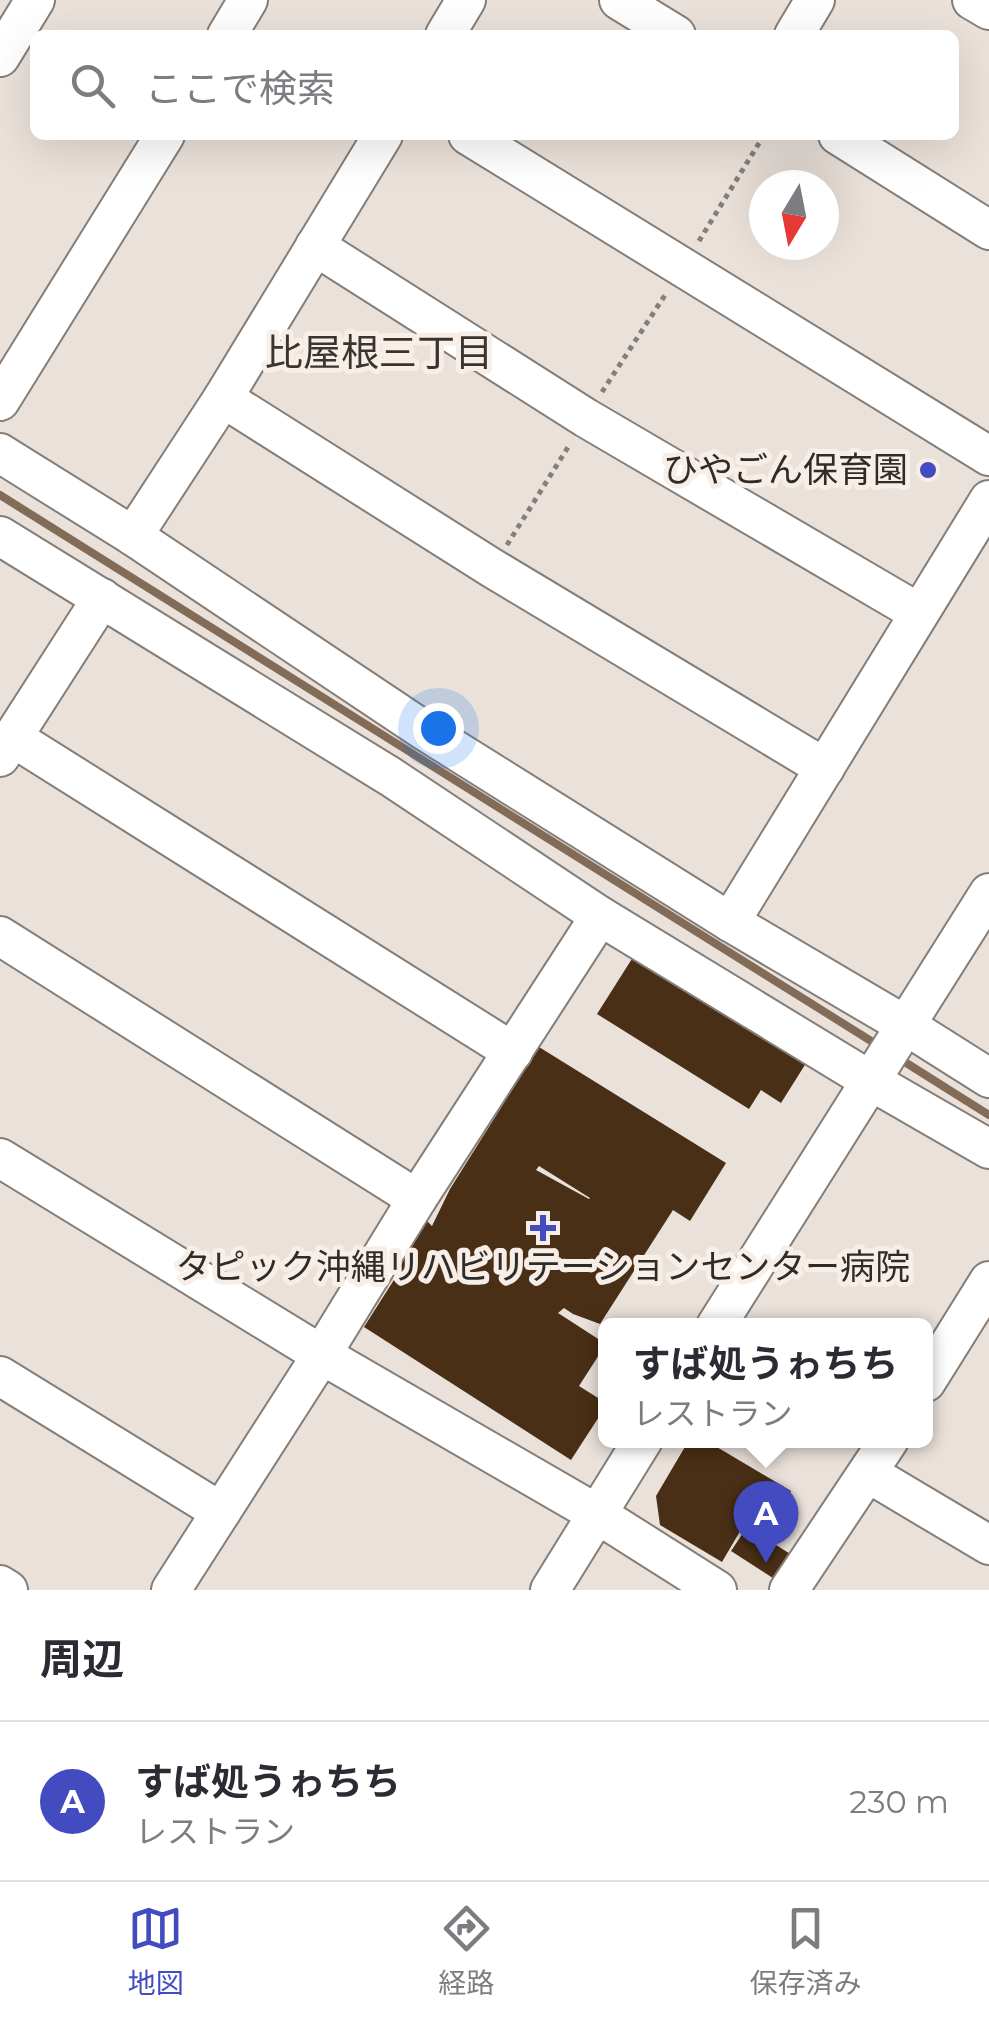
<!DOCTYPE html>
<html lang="ja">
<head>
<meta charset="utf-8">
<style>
	:root { --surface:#fff; --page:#f7f7f7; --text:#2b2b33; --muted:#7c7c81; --line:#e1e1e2; --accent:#424cc0 }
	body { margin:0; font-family:Montserrat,"Noto Sans JP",sans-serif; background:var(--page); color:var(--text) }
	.compass { position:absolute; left:749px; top:170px; width:90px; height:90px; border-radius:50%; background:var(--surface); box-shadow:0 10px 40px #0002; rotate:190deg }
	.you { position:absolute; left:438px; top:728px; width:35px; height:35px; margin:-25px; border:8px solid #fff; border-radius:50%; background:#1a73e8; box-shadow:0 0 0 15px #1a73e833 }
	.badge { display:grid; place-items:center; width:65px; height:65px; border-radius:50%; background:var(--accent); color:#fff; font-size:32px; font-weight:700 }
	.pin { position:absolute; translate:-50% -82px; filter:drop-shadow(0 2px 5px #0008) }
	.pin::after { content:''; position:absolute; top:52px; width:35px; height:30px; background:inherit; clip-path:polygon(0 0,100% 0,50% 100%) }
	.popup { position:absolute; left:598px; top:1318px; width:335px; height:130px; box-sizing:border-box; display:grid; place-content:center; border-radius:15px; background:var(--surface); filter:drop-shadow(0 2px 8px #0005); font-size:32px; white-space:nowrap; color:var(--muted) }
	.popup b { font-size:38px; color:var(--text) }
	.popup::after { content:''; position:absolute; left:50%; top:100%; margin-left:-20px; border:20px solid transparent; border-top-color:var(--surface) }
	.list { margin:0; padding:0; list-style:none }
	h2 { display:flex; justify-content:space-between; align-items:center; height:130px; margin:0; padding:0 40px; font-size:42px }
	h2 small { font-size:32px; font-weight:400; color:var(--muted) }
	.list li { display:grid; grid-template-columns:65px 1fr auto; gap:30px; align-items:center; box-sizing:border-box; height:160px; padding:0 40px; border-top:2px solid var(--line) }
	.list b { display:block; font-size:38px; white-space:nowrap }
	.list p { margin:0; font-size:32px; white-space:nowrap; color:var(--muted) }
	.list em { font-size:32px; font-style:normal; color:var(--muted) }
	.icon { flex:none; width:55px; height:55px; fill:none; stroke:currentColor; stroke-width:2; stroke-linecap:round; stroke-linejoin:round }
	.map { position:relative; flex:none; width:989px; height:1590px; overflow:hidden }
	.search { position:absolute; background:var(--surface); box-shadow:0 10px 40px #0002; left:30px; right:30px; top:30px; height:110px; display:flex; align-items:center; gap:25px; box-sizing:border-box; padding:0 35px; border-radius:15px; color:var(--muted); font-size:38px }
	.sheet { height:290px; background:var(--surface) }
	nav { display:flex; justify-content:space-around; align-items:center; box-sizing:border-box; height:140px; border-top:2px solid var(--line); background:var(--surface); font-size:28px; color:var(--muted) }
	nav a { display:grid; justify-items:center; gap:5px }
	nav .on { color:var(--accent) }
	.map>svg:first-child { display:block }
</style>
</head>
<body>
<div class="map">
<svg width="989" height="1590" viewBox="0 0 989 1590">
	<rect width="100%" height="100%" fill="#eae1da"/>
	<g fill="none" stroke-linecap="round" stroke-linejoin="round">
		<!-- stream -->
		<g stroke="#826b57" stroke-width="8">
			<path d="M 0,495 L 879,1046"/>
			<path d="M 900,1059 L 989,1115"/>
		</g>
	</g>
	<!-- building -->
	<g fill="#492f15" fill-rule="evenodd">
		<path d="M 635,954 L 808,1060 L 781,1103 L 761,1090 L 749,1109 L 597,1014 Z"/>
		<path d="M 539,1047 L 726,1163 L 690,1221 L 673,1210 L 600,1324 L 573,1314 L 564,1308 L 558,1313 L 606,1344 L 579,1386 L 606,1403 L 606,1406 L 571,1460 L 364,1327 L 399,1272 L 395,1268 L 424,1218 L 432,1226 L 450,1189 ZM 539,1166 L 590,1198 L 589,1199 L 536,1170 Z"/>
		<path d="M 689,1440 L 705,1440 L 791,1491 L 769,1527 L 749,1516 L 722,1562 L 660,1525 L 656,1496 Z"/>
		<path d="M 747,1527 L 792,1555 L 776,1580 L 731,1551 Z"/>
	</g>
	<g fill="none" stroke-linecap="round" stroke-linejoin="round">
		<!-- minor casing -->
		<g stroke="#857d77" stroke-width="42">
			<g id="minor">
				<path d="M 619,0 L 676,35"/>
				<path d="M 972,0 L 989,10"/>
				<path d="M 227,35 L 248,0"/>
				<path d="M 445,35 L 466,0"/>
				<path d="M 794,35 L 815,0"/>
				<path d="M 0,57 L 35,0"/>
				<path d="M 468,135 L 989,456"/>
				<path d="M 838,135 L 989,230"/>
				<path d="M 315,246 L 586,418 L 919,613"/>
				<path d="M 223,398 L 492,568 L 825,768"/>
				<path d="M 0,401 L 165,135"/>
				<path d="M 0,453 L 133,536 L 425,731 L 730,922 L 905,1025 L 989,1078"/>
				<path d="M 0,536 L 391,777 L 600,916 L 871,1081 L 989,1149"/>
				<path d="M 133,536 L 223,398 L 383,135"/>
				<path d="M 12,737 L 513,1052"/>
				<path d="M 0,757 L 102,598"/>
				<path d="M 730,922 L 989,500"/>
				<path d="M 0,936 L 417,1199"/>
				<path d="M 0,1158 L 322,1355 L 597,1514 L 717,1590"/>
				<path d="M 716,1326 L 989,893"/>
				<path d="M 0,1376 L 221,1512"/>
				<path d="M 926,1382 L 989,1281"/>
				<path d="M 868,1473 L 989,1545"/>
				<path d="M 0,1585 L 8,1590"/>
				<path d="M 171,1590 L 317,1362 L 417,1199 L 600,916"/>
				<path d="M 550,1590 L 643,1440"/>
				<path d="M 789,1590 L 889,1440"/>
			</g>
		</g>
		<!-- path -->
		<g stroke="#857f7b" stroke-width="5" stroke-dasharray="5 5" stroke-linecap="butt">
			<path d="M 699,241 L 764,135"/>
			<path d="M 602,392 L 667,292"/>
			<path d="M 507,545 L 570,444"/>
		</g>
		<!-- minor -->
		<use href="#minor" stroke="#fff" stroke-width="38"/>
	</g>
	<!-- markers -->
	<g fill="#424cc0" stroke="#f7eee7" stroke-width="4">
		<circle cx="928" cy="470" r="10"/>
		<path d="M538 1213h10v10h10v10h-10v10h-10v-10h-10v-10h10z"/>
	</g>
	<g text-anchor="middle" stroke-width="10" stroke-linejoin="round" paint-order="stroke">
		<!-- poi labels -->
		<g font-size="35" fill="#2e2b28" stroke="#f7eee7" text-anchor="end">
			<text x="908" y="482">ひやごん保育園</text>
			<text x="543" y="1279" text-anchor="middle">タピック沖縄リハビリテーションセンター病院</text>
		</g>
		<!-- neighbourhood labels -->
		<g font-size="38" fill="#3a332e" stroke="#f7eee7">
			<text x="379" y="366">比屋根三丁目</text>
		</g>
	</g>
</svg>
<svg class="compass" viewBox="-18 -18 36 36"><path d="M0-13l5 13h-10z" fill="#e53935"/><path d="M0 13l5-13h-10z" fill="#7c7c81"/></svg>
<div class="you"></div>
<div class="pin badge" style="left:766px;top:1563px">A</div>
<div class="popup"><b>すば処うゎちち</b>レストラン</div>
<div class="search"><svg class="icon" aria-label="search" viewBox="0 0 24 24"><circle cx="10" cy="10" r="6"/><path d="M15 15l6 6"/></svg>ここで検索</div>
</div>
<section class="sheet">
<h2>周辺<small></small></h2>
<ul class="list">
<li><span class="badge">A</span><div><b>すば処うゎちち</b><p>レストラン</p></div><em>230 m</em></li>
</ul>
</section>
<nav>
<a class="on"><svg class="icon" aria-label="map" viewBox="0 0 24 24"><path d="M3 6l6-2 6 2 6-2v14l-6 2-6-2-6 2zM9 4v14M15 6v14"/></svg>地図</a>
<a><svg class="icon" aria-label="directions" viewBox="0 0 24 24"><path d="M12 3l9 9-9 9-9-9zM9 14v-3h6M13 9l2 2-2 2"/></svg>経路</a>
<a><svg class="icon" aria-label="saved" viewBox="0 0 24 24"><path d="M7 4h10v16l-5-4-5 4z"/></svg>保存済み</a>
</nav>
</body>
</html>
